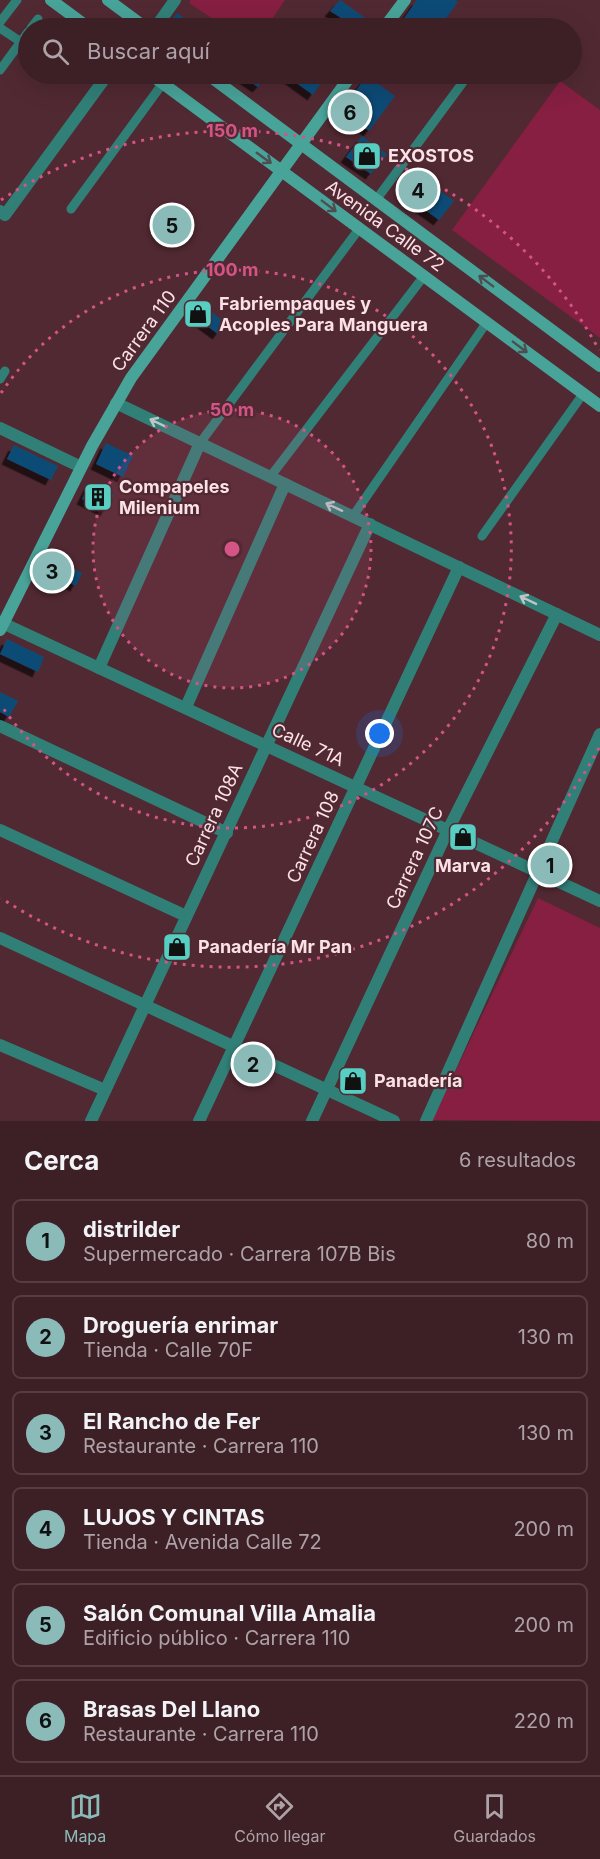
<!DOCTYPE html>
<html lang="es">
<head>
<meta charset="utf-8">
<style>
	:root { --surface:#3d1f26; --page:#44272e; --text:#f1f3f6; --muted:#ada2a7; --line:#563d43; --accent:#8bbbb9 }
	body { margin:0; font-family:Inter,sans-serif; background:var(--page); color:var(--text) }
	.you { position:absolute; left:380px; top:734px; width:21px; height:21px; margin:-15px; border:4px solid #fff; border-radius:50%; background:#1a73e8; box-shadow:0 0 0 9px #1a73e833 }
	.badge { display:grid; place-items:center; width:39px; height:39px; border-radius:50%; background:var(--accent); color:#111; font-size:20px; font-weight:700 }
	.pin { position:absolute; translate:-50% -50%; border:3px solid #fff; box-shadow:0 2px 6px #0006 }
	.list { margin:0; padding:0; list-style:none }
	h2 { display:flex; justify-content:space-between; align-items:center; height:78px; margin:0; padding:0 24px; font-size:26px }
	h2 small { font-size:20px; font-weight:400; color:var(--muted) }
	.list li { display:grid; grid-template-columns:39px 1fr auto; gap:18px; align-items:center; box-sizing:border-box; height:84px; margin:0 12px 12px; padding:0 12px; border:2px solid var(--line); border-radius:9px }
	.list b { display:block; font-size:22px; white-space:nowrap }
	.list p { margin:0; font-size:20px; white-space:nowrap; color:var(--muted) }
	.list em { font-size:20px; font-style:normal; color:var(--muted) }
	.icon { flex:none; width:33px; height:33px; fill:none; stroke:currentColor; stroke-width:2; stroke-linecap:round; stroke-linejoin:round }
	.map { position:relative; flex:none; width:600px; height:1121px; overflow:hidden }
	.search { position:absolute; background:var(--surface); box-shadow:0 6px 24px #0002; left:18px; right:18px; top:18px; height:66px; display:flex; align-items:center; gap:15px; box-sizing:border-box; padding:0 21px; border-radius:33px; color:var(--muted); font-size:22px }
	.sheet { height:654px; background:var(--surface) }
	nav { display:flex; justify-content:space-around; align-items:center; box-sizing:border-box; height:84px; border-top:2px solid var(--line); background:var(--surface); font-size:16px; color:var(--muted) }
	nav a { display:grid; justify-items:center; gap:3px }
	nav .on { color:var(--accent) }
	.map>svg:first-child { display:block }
</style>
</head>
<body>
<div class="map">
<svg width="600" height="1121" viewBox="0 0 600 1121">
	<defs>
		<filter id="shadow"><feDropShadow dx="-5.5" dy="5.5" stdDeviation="0" flood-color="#0009"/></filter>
	</defs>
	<rect width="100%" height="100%" fill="#512932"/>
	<!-- green -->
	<g fill="#861f42">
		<path d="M 191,0 L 285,0 L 266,28 L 226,28 L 189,3 Z"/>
		<path d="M 560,81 L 600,110 L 600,338 L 452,230 Z"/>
		<path d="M 538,898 L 600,928 L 600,1121 L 432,1120 Z"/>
	</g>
	<!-- building -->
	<g fill="#0f4c77" filter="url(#shadow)">
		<path d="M 340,0 L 368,20 L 362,28 L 357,28 L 330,11 Z"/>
		<path d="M 417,0 L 455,0 L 458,2 L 439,28 L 397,28 Z"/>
		<path d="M 177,13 L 192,24 L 189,28 L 167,26 Z"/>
		<path d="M 238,74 L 270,74 L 258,87 Z"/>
		<path d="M 284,74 L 327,74 L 313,95 Z"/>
		<path d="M 367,76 L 395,96 L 369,131 L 341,110 Z"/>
		<path d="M 362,136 L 387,154 L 371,174 L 346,157 Z"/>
		<path d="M 419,176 L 454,201 L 439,220 L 404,195 Z"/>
		<path d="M 197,301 L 226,323 L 218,334 L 189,313 Z"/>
		<path d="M 106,443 L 133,456 L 123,477 L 96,464 Z"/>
		<path d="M 14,445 L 58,466 L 51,480 L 7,459 Z"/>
		<path d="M 90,483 L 114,495 L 106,511 L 82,499 Z"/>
		<path d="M 50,558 L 82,573 L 76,586 L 44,571 Z"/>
		<path d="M 7,639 L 44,657 L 38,672 L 0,654 Z"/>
		<path d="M 0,692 L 18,701 L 9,717 L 0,712 Z"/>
	</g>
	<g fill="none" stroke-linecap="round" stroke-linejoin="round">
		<!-- lane -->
		<g stroke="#318078" stroke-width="9">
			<path d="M 0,22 L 17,0"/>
			<path d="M 0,28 L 21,42"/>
			<path d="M 31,28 L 38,19"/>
			<path d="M 0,70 L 28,32"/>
			<path d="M 376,200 L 469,74"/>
			<path d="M 71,209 L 163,83"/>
			<path d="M 0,379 L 5,371"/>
			<path d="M 200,443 L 359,229"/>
			<path d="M 270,477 L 424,276"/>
			<path d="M 353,516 L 487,322"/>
			<path d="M 482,536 L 583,394"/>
		</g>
		<!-- street -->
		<g stroke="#318078" stroke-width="12">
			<path d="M 158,24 L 175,0"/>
			<path d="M 0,211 L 5,215 L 108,74"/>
			<path d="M 116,403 L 600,635"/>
			<path d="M 0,428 L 81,467"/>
			<path d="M 0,622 L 600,901"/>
			<path d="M 99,668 L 200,443"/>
			<path d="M 186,707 L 285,484"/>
			<path d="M 0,726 L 227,833"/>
			<path d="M 0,830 L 186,916"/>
			<path d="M 0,938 L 394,1121"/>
			<path d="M 0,1045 L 105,1090"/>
			<path d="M 91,1121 L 370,524"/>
			<path d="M 199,1121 L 459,567"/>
			<path d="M 312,1121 L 448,830 L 557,614"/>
			<path d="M 426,1121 L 600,734"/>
		</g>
		<!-- secondary -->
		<g stroke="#48a399" stroke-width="12">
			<path d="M 51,0 L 89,28"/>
			<path d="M 108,0 L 146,28"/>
			<path d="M 384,28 L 405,0"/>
			<path d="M 150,74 L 600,406"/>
			<path d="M 207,74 L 600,366"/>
			<path d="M 0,630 L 92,446 L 131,378 L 352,74"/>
		</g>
	</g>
	<!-- one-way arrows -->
	<defs><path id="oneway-shaft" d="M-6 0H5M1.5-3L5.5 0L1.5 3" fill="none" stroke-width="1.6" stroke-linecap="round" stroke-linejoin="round" transform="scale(1.5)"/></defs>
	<g stroke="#4e4e51">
		<use href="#oneway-shaft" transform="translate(264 158) rotate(36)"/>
		<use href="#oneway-shaft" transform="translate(329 206) rotate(37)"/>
		<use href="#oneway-shaft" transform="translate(486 281) rotate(-143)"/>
		<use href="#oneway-shaft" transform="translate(520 347) rotate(37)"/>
	</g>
	<g stroke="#bfc4c5">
		<use href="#oneway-shaft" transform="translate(158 423) rotate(-154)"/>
		<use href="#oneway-shaft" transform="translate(334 507) rotate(-155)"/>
		<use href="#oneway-shaft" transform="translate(528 600) rotate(-154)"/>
	</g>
	<!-- distance rings -->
	<circle cx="232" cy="549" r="139" fill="#d35485" fill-opacity=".12"/>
	<g fill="none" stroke="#d35485" stroke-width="3" stroke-dasharray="3 6">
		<circle cx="232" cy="549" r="139"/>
		<path d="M1 393A279 279 0 1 1 1 705"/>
		<path d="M599 748A418 418 0 0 1 1 898M1 200A418 418 0 0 1 599 350"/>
	</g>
	<!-- icons -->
	<defs>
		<g id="shop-square" transform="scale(1.5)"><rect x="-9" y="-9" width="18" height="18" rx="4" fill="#57cec1" stroke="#512932"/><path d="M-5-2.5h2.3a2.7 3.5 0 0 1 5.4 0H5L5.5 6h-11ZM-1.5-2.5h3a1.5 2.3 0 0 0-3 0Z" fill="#111"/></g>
		<g id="building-square" transform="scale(1.5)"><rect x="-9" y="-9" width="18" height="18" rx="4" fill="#57cec1" stroke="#512932"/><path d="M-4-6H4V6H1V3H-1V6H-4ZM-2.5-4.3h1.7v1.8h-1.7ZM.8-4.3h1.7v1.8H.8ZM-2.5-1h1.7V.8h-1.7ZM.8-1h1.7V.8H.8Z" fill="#111"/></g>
	</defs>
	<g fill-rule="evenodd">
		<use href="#shop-square" x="367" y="156"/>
		<use href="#shop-square" x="198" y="314"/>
		<use href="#building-square" x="98" y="497"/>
		<use href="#shop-square" x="463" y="837"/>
		<use href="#shop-square" x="177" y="947"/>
		<use href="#shop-square" x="353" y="1081"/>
	</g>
	<g text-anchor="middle" stroke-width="4.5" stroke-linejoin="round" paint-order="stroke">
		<!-- poi labels -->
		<g font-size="18" font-weight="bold" fill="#fce1e6" stroke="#512932" text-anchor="start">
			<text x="388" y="162">EXOSTOS</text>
			<text x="219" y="310">Fabriempaques y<tspan x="219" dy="21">Acoples Para Manguera</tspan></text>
			<text x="119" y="493">Compapeles<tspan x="119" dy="21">Milenium</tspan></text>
			<text x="463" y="872" text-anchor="middle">Marva</text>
			<text x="198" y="953">Panadería Mr Pan</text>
			<text x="374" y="1087">Panadería</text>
		</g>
		<!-- street labels -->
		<g font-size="18" fill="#fce1e6" stroke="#512932">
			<text transform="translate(385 226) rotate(36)" y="6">Avenida Calle 72</text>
			<text transform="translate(144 331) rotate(-54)" y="6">Carrera 110</text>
			<text transform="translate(308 745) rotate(25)" y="6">Calle 71A</text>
			<text transform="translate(214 815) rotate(-65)" y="6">Carrera 108A</text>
			<text transform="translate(313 837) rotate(-65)" y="6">Carrera 108</text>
			<text transform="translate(415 858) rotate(-65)" y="6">Carrera 107C</text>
		</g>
	</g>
	<circle cx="232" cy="549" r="9" fill="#d35485" stroke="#512932" stroke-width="3"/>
	<g font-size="18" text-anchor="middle" font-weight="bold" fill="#d35485" stroke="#512932" stroke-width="4.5" stroke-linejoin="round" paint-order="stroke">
		<text x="232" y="137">150 m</text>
		<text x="232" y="276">100 m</text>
		<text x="232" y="416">50 m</text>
	</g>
</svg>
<div class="you"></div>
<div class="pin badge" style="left:550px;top:865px">1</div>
<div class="pin badge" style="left:253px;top:1064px">2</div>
<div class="pin badge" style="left:52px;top:571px">3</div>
<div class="pin badge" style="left:418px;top:190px">4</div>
<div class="pin badge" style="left:172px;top:225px">5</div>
<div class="pin badge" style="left:350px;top:112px">6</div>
<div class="search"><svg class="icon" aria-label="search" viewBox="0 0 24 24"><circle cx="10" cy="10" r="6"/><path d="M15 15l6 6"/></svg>Buscar aquí</div>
</div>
<section class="sheet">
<h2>Cerca<small>6 resultados</small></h2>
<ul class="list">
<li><span class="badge">1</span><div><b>distrilder</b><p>Supermercado · Carrera 107B Bis</p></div><em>80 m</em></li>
<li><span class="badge">2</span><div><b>Droguería enrimar</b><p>Tienda · Calle 70F</p></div><em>130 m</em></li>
<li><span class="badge">3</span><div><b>El Rancho de Fer</b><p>Restaurante · Carrera 110</p></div><em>130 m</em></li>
<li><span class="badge">4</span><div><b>LUJOS Y CINTAS</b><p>Tienda · Avenida Calle 72</p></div><em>200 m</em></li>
<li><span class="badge">5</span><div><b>Salón Comunal Villa Amalia</b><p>Edificio público · Carrera 110</p></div><em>200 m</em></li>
<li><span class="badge">6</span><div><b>Brasas Del Llano</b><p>Restaurante · Carrera 110</p></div><em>220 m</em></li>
</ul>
</section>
<nav>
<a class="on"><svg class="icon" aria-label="map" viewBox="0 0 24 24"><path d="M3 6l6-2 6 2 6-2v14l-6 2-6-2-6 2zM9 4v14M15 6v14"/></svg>Mapa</a>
<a><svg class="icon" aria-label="directions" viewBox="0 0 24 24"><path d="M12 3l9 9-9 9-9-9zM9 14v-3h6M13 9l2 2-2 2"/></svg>Cómo llegar</a>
<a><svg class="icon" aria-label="saved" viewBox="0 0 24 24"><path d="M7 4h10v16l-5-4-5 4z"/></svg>Guardados</a>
</nav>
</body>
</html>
